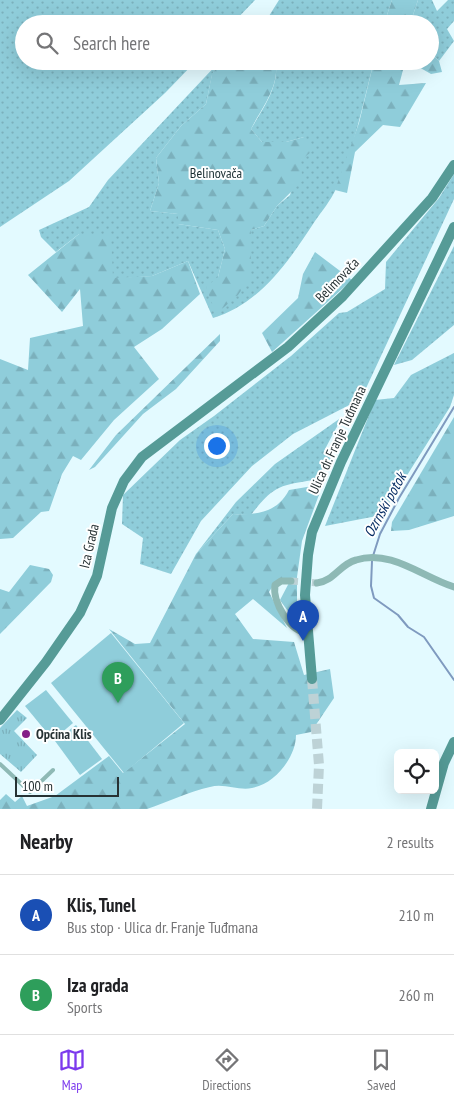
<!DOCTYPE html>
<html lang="en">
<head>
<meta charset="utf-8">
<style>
	:root { --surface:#fff; --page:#f6f6f6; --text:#202124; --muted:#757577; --line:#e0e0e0; --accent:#7c3aed }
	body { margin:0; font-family:"PT Sans Narrow",sans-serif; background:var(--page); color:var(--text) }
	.controls { position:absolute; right:15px; bottom:15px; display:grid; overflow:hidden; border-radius:8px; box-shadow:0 5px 20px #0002 }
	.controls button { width:45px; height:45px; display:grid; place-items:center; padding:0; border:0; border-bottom:1px solid var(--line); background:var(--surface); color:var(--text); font:25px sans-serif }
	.scale { position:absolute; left:15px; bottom:12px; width:104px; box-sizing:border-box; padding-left:5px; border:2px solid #273234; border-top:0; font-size:14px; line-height:18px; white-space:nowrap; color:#273234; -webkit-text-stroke:4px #fff; paint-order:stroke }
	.you { position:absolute; left:216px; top:445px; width:18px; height:18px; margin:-12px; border:4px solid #fff; border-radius:50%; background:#1a73e8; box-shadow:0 0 0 8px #1a73e833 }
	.badge { display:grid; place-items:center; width:32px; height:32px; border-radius:50%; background:var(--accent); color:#fff; font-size:16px; font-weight:700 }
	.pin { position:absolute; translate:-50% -41px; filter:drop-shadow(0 1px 2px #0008) }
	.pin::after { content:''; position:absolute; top:26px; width:18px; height:15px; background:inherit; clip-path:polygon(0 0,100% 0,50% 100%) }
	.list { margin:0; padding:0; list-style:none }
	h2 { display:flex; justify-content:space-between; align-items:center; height:65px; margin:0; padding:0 20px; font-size:21px }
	h2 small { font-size:16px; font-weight:400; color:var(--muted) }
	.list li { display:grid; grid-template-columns:32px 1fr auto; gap:15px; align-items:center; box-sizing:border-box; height:80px; padding:0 20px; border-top:1px solid var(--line) }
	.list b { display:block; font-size:19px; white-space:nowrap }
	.list p { margin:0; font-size:16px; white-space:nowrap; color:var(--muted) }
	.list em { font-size:16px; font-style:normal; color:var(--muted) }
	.icon { flex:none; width:28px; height:28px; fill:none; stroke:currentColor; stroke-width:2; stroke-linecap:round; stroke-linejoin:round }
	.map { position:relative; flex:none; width:454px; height:809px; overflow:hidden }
	.search { position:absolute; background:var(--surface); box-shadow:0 5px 20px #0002; left:15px; right:15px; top:15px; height:55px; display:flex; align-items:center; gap:12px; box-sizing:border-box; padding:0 18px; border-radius:28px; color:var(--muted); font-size:19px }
	.sheet { height:225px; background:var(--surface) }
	nav { display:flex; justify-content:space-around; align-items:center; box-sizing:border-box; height:70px; border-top:1px solid var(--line); background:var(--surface); font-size:14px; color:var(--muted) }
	nav a { display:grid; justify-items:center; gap:2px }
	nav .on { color:var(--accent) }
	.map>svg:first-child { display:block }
</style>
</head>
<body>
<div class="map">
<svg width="454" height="809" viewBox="0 0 454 809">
	<defs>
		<pattern id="grass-dots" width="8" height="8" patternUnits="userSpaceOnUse" patternTransform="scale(1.25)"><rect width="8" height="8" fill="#8fcdda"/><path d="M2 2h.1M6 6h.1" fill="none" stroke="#7bb0bc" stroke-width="1.8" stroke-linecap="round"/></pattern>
		<pattern id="forest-firs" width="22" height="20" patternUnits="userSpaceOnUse" patternTransform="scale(1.25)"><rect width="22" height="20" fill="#8fcdda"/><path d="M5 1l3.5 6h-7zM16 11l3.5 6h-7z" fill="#7bb0bc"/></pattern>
		<pattern id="park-tufts" width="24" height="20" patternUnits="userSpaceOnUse" patternTransform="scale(1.25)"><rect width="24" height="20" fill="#8fcdda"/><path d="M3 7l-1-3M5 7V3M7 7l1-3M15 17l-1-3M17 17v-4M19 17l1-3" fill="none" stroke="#7bb0bc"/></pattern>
	</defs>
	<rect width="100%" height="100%" fill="#e3faff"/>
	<!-- grass -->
	<g fill="url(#grass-dots)">
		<path d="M 0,0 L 255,0 L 232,24 L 24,24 L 24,61 L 196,61 L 165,93 L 69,181 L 0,227 Z"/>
		<path d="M 279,0 L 392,0 L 384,24 L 264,24 Z"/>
		<path d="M 418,0 L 432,0 L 437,11 L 448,0 L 454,0 L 454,21 L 447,29 L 454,41 L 439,61 L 430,52 L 430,24 L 410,24 Z"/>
		<path d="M 220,61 L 212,75 L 206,104 L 181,126 L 156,158 L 159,183 L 150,211 L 178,214 L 178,224 L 218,230 L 225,249 L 218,277 L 251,276 L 251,230 L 264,226 L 277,206 L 290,195 L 301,160 L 304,137 L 286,142 L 262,142 L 251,129 C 262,110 281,84 275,61 L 374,61 C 363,104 354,149 336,189 C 331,200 322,211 315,221 C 289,261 260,304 213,318 L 188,261 L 152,276 L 113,279 L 79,234 L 56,252 L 41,237 L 39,230 L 89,207 L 108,180 Z"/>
		<path d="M 454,174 L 454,199 L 361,399 L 293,434 L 252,466 L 201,521 L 171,574 L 140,564 L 143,538 L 122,524 L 123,495 L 180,440 L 214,416 L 291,356 L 339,313 L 347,312 L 385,289 L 386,262 L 439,198 Z"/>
		<path d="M 454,246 L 454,325 L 412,360 L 394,365 Z"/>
		<path d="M 454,353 L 454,395 L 450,407 L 382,515 L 325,526 L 375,400 L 394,398 L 411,375 Z"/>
		<path d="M 342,417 L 324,451 L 331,458 L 314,480 C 280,485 273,486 251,515 L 233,514 L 196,554 L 236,502 L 275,464 Z"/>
	</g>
	<!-- forest -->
	<g fill="url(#forest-firs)">
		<path d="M 392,0 L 418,0 L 410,24 L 384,24 Z"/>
		<path d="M 430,52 L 439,61 L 442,72 L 431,74 L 417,66 L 403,70 L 399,85 L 426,83 L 400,127 L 383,125 L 355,152 L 347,193 L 335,190 L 359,123 L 374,61 L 430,61 Z"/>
		<path d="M 221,61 L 275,61 C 281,85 261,109 251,129 L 262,142 L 286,142 L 304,137 L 316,148 L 301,160 L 302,181 L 277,206 L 264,226 L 251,230 L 251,276 L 238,295 L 216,314 L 206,287 L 218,277 L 225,249 L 218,230 L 178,224 L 178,214 L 150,211 L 159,183 L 156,158 L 181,126 L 206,104 L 212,74 Z"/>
		<path d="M 79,234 L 111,236 L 113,278 L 152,276 L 188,261 L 200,294 L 162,329 L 134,347 L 159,379 L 114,420 L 81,460 L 73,456 L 62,474 L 49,511 L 41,512 L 13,538 L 0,539 L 0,359 L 28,370 L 30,338 L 83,326 L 80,289 L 62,312 L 28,275 Z"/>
		<path d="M 315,252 L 352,280 L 272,352 L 262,333 L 298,298 L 303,274 Z"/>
		<path d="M 220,334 L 220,341 L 176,389 L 143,414 L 95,467 L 89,470 L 116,435 Z"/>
		<path d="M 454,417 L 454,516 L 409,530 L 391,531 L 392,522 Z"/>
		<path d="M 313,486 L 320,492 L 302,541 L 297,577 L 297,624 L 280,600 L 291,579 L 274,584 L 269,592 L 287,628 L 253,599 L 235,614 L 253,639 L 294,642 L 304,675 L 330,669 L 334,698 L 311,732 L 296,735 C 296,757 275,784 252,788 C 239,791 224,783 210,787 C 188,792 168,802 147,809 L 0,809 L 0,800 L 6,794 L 15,802 L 22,796 L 27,806 L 55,796 L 109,756 L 123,773 L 185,724 L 109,629 L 135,644 L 150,643 L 196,554 L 233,514 C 257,515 277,513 289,490 Z"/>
		<path d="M 30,565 L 49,569 L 53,575 L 51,582 L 0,634 L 0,589 L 9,592 Z"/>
	</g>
	<!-- park -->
	<path fill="url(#park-tufts)" d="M 17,710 L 27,718 L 14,731 L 37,755 L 21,772 L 0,754 L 0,728 Z"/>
	<!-- pitch -->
	<g fill="#8fcdda">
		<path d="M 111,633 L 184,723 L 124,773 L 51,683 Z"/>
		<path d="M 46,690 L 73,723 L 53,740 L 25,706 Z"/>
		<path d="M 76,725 L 102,759 L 80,775 L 55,741 Z"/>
	</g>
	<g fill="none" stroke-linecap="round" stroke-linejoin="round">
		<!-- stream -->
		<g stroke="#7f9abf" stroke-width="2">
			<path d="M 373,556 L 380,534 L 399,498 L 454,407"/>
			<path d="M 372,561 L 371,586 L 374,598 L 398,615 L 408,627 L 424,637 L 454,680"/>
		</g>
		<!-- street-tunnel -->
		<path stroke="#bdd2d6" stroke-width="7" stroke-dasharray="7 3.5" stroke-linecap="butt" d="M 291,581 L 317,583"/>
		<!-- secondary-tunnel -->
		<path stroke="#bdd2d6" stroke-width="10" stroke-dasharray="10 5" stroke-linecap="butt" d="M 312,679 L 319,765 L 317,809"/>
		<!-- lane -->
		<path stroke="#8eb9b5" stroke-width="4" d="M 0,764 L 30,792 L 53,770"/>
		<!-- street -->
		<g stroke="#8eb9b5" stroke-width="7">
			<path d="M 291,581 L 281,581 L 275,585 C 272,602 290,632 308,633"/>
			<path d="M 317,583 C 334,581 340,564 356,560 C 391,549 422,577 454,587"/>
		</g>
		<!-- secondary -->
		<g stroke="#569b97" stroke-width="10">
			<path d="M 312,679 L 305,595 L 308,555 L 312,532 L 341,462 L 454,227"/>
			<path d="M 0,720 L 46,662 L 80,613 L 97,576 L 112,508 L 124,481 L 142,457 L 288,347 L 343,296 L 432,198 L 454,165"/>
			<path d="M 431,809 L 444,763 L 454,742"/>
		</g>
	</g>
	<!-- markers -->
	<circle fill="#861f87" stroke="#fff" stroke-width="2" cx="26" cy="734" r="5"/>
	<g text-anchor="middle" stroke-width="4" stroke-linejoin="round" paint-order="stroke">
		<!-- park labels -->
		<g font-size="14" fill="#1b2f33" stroke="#fff">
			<text x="216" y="178">Belinovača</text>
		</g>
		<!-- street labels -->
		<g font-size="14" fill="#273234" stroke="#fff">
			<text transform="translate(337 280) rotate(-46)" y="5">Belimovača</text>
			<text transform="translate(337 440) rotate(-65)" y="5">Ulica dr. Franje Tuđmana</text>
			<text transform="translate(89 546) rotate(-77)" y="5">Iza Grada</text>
		</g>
		<!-- poi labels -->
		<g font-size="14" font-weight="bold" fill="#273234" stroke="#fff" text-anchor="start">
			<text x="36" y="739">Općina Klis</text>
		</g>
		<!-- water labels -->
		<g font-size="15" font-style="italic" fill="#052b62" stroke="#fff">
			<text transform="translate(385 505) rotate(-61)" y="5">Ozrnski potok</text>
		</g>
	</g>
</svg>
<div class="controls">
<button><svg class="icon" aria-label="locate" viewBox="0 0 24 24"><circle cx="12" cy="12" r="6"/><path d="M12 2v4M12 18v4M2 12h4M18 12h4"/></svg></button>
</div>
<div class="scale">100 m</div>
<div class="you"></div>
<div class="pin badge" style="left:303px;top:641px;background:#1a4fb4">A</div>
<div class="pin badge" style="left:118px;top:703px;background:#2e9e5b">B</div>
<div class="search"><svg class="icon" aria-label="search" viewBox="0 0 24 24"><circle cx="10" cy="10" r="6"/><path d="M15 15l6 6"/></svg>Search here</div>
</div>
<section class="sheet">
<h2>Nearby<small>2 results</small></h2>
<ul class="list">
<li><span class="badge" style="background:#1a4fb4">A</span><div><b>Klis, Tunel</b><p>Bus stop · Ulica dr. Franje Tuđmana</p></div><em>210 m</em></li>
<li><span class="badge" style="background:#2e9e5b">B</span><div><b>Iza grada</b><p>Sports</p></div><em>260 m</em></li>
</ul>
</section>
<nav>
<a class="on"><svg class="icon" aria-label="map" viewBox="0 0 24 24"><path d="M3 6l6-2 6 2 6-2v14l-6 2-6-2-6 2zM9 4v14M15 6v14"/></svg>Map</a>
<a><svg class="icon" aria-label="directions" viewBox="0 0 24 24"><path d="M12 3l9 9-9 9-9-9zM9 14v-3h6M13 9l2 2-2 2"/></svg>Directions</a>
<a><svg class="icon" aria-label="saved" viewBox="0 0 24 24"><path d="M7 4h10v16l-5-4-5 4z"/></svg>Saved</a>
</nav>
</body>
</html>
